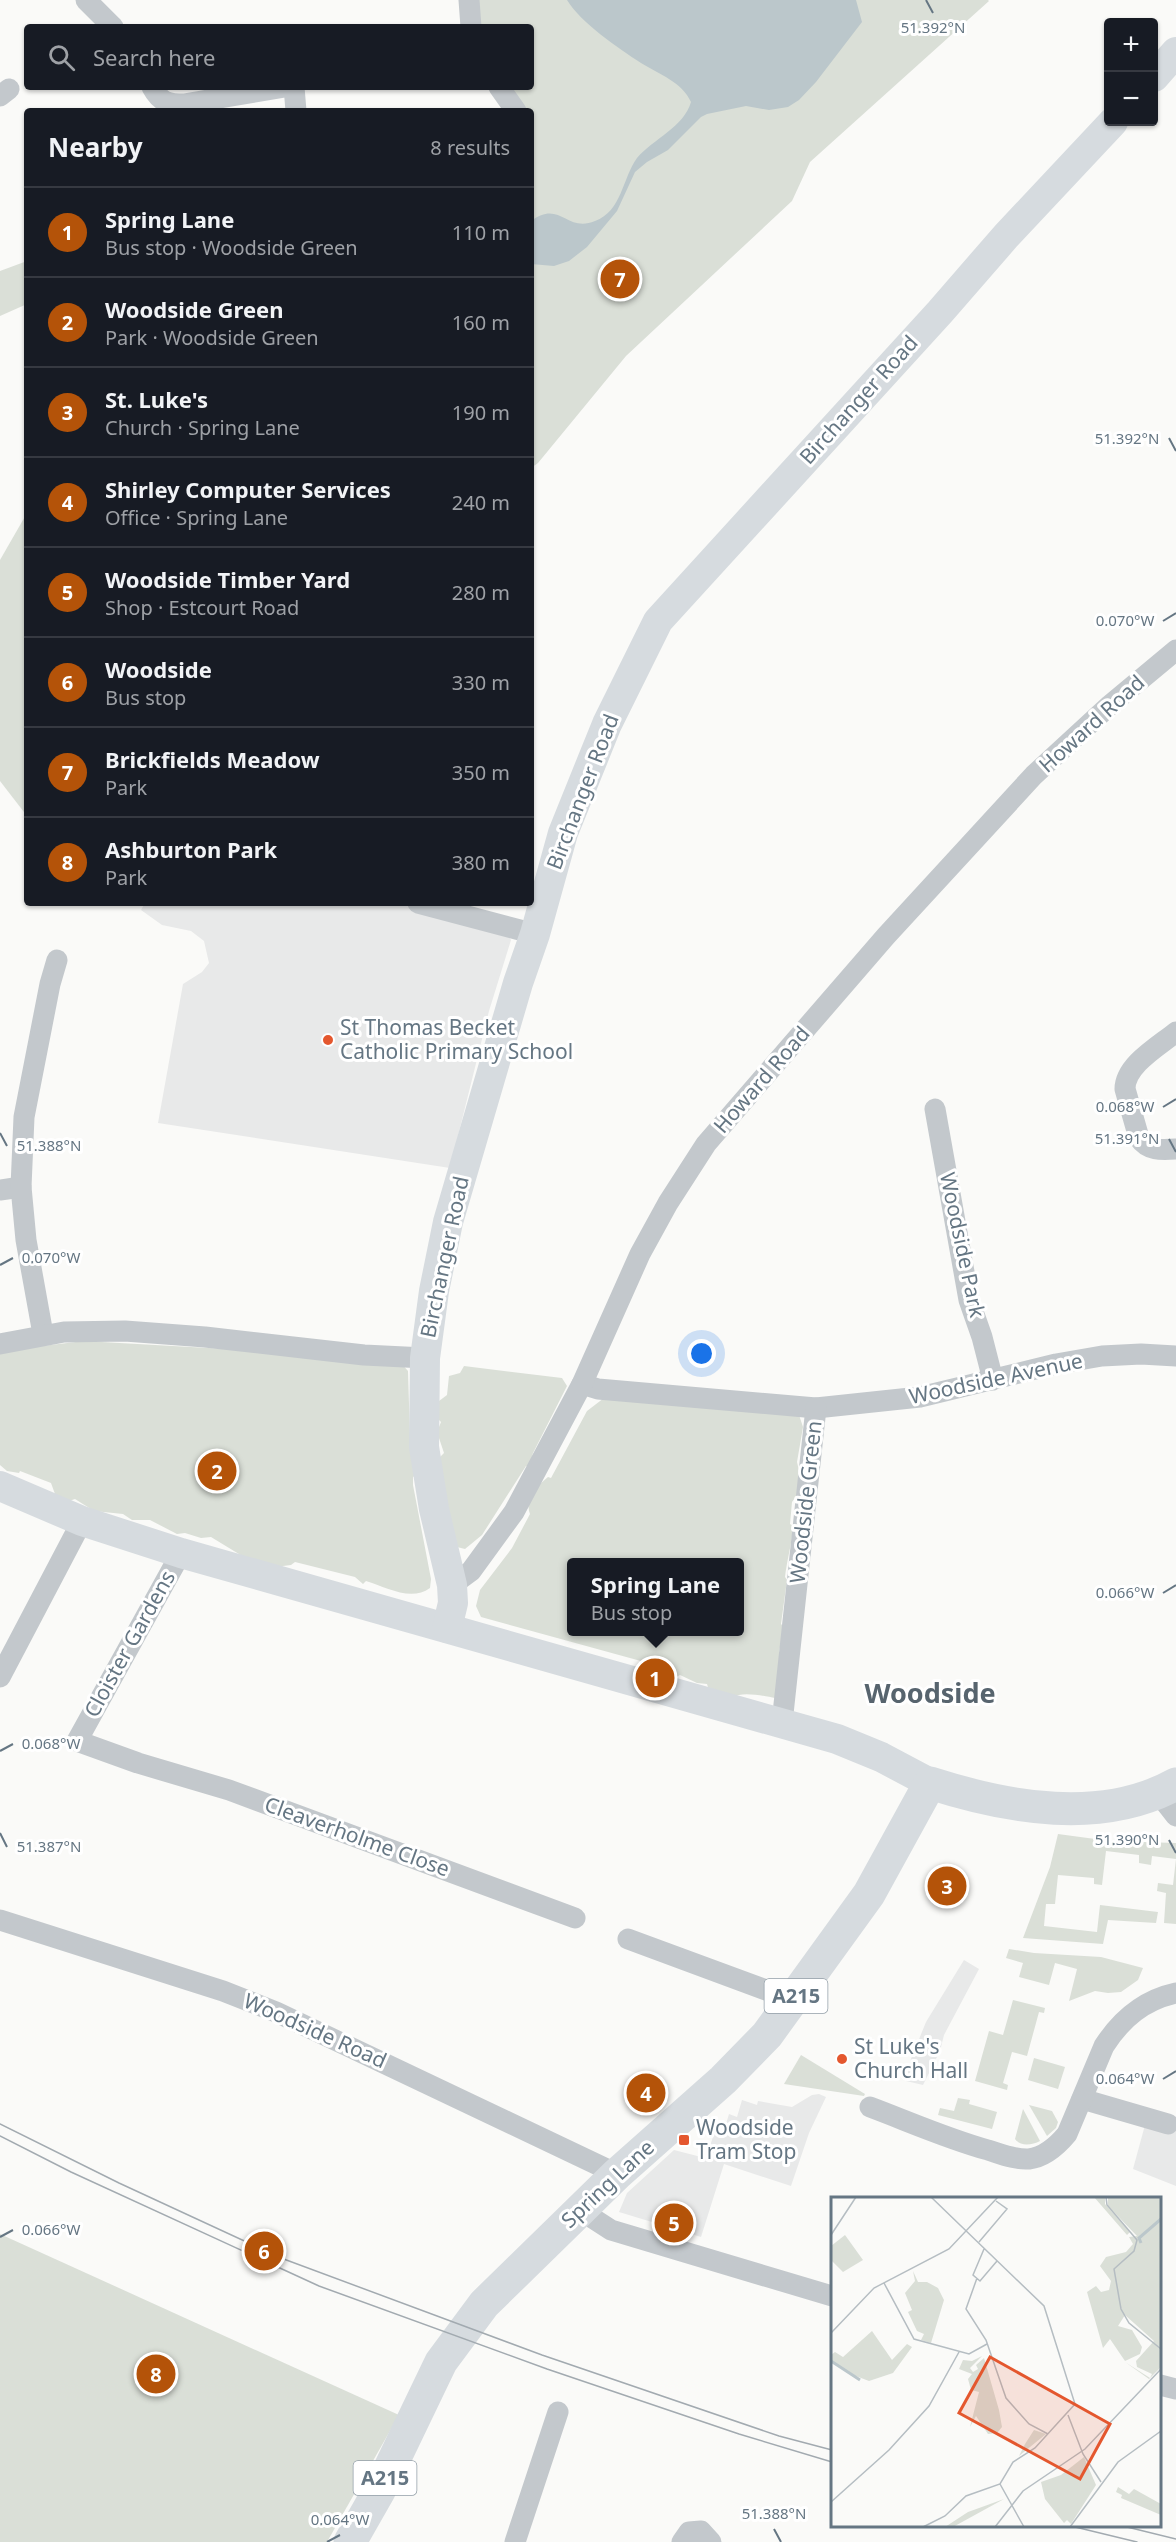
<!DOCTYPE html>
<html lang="en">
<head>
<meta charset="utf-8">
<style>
	:root { --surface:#171b24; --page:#242831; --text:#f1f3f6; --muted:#9ea1a6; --line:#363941; --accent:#b45309 }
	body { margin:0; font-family:"Noto Sans",sans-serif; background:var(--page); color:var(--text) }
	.controls { position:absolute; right:18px; top:18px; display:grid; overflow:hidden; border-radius:6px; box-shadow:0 2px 4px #0004 }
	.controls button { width:54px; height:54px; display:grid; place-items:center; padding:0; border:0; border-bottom:2px solid var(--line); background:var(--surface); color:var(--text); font:30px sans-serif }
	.you { position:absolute; left:702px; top:1354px; width:21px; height:21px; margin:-15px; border:4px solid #fff; border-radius:50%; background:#1a73e8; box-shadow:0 0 0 9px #1a73e833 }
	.badge { display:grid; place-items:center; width:39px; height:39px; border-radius:50%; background:var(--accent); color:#fff; font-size:20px; font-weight:700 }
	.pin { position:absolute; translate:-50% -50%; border:3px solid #fff; box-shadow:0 2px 6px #0006 }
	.popup { position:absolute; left:567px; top:1558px; width:177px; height:78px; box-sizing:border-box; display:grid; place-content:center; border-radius:6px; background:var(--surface); filter:drop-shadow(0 2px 4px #0005); font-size:20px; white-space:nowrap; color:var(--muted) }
	.popup b { font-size:22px; color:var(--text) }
	.popup::after { content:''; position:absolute; left:50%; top:100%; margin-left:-12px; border:12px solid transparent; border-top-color:var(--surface) }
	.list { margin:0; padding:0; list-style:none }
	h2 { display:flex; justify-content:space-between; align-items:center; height:78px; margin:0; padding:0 24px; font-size:26px }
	h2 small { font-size:20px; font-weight:400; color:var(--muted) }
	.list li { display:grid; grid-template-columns:39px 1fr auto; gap:18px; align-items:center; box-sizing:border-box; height:90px; padding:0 24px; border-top:2px solid var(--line) }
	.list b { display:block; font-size:22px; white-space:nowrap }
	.list p { margin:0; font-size:20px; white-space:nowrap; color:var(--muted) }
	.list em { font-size:20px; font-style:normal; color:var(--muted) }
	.icon { flex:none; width:33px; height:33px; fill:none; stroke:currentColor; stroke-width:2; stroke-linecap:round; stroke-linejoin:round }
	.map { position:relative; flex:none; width:1176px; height:2542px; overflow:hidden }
	.search { position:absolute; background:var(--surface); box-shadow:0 2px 4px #0004; left:24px; top:24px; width:510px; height:66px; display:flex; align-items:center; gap:15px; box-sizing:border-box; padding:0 21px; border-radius:6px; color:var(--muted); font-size:22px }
	.panel { position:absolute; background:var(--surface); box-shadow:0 2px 4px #0004; left:24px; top:108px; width:510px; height:798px; border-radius:6px }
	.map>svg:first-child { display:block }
</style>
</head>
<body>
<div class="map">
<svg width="1176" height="2542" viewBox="0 0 1176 2542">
	<rect width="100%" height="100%" fill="#fafaf8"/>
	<!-- built -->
	<g fill="#e8e9e9">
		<path d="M 145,903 L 409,903 L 505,931 L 511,940 L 489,1011 L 450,1168 L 158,1123 L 183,984 L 202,972 L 209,963 L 204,941 L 191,931 L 162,925 L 141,910 Z"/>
		<path d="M 964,1960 L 979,1969 L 944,2035 L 940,2051 L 923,2085 L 906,2081 L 911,2059 L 926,2022 Z"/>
		<path d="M 819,2094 L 826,2097 L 809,2133 L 791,2186 L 724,2164 L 701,2237 L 619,2212 L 627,2193 L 674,2150 L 709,2159 L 706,2158 L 714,2134 L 722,2137 L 729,2114 L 737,2117 L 742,2100 L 757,2105 L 758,2101 L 792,2107 L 812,2095 Z"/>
		<path d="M 1176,2116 L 1176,2186 L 1133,2169 L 1145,2125 L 1168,2124 Z"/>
	</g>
	<!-- green -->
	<g fill="#dadfd7" fill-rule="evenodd">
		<path d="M 466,0 L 988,0 L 989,1 L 810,162 L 792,201 L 626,356 L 538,463 L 531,468 L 531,111 L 517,111 L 503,87 L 531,87 L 531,27 L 472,27 Z"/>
		<path d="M 27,261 L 27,304 L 0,316 L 0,271 Z"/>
		<path d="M 27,513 L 27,816 L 0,781 L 0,560 Z"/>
		<path d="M 84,1341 L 244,1350 L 401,1363 L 408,1371 L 410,1437 L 416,1475 L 413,1477 L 413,1485 L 431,1579 L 430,1588 C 411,1602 386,1587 366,1581 L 363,1584 L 355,1577 L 295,1562 L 291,1565 L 275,1567 L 252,1562 L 211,1537 L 201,1538 L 185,1533 L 177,1534 L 150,1520 L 132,1520 L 123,1514 L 94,1511 L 75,1499 L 69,1501 L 55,1494 L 51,1483 L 20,1471 L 19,1473 L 7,1471 L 0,1465 L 0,1351 Z"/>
		<path d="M 464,1366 L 562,1378 L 567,1386 L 533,1453 L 529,1466 L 526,1466 L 482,1535 L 465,1549 L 457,1547 L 435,1462 L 444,1453 L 437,1432 L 441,1422 L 437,1418 L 439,1401 L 447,1395 L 449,1376 L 460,1373 Z"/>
		<path d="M 604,1398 L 799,1415 L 803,1427 L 797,1462 L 800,1475 L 797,1495 L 792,1502 L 790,1524 L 793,1526 C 792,1544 787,1559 785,1577 L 787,1580 L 781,1624 L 784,1627 L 779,1652 L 782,1654 L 775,1698 C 765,1696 742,1691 733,1697 L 710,1694 L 707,1684 L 697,1683 L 680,1675 L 676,1677 L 662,1672 L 659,1666 L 481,1617 L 476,1606 L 480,1590 L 512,1548 L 530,1514 C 524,1500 538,1485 548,1477 L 551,1478 L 587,1411 ZM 571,1562 L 739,1562 L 739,1632 L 571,1632 Z"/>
		<path d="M 1058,1834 L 1110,1841 L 1176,1843 L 1176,1924 L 1164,1923 L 1166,1893 L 1157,1891 L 1158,1883 L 1173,1885 L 1176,1859 L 1152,1856 L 1151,1865 L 1139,1863 L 1139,1855 L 1106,1851 L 1102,1885 L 1094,1884 L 1094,1878 L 1058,1875 L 1055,1904 L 1046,1904 L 1044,1926 L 1097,1932 L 1100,1905 L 1158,1912 L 1156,1923 L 1108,1920 L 1103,1944 L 1023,1938 L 1050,1867 Z"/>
		<path d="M 1009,1949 L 1034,1953 L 1101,1957 L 1143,1968 L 1138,1980 L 1121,1992 L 1108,1993 L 1095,1991 L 1069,2001 L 1077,1969 L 1055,1963 L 1049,1985 L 1019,1977 L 1023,1963 L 1006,1958 Z"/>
		<path d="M 1013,2000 L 1045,2008 L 1044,2013 L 1039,2012 L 1027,2056 L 1012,2052 L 1003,2083 L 1008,2085 L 1007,2090 L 975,2081 L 989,2031 L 1003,2035 Z"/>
		<path d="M 801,2055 L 865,2094 L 864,2096 L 784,2084 Z"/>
		<path d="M 1034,2058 L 1065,2067 L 1058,2089 L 1028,2080 Z"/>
		<path d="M 958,2098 L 970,2100 L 969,2104 L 997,2112 L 992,2129 L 938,2115 L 940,2108 L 954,2111 Z"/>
		<path d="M 1029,2105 L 1052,2111 L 1058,2122 L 1056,2128 L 1047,2136 Z"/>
		<path d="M 1023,2109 L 1040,2141 C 1032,2145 1021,2147 1015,2139 Z"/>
		<path d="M 0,2234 L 399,2415 L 327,2542 L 0,2542 Z"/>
	</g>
	<!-- water -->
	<path fill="#bbc7cb" d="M 567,0 L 856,0 L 862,22 L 816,82 L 799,100 L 788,107 L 769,110 L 746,106 L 707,114 L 701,117 L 668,150 L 647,162 L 635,172 L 617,211 L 587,247 L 569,261 L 554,266 L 531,264 L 531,221 C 560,199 566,233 595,221 C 622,211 622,179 637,158 C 653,139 684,127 691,102 C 682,82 659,74 641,63 C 618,48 581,23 567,0 Z"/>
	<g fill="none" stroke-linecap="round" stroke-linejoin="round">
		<!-- street -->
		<g stroke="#c3c8cc" stroke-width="21">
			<path d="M 86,0 L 113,27"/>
			<path d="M 469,0 L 471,27"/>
			<path d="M 152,87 C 160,102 168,104 184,104 L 285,87"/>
			<path d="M 294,87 L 296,111"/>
			<path d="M 499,87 L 516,111"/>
			<path d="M 0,96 L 9,89"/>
			<path d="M 418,903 L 535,934"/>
			<path d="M 1176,1032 C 1159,1046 1125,1065 1125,1089 L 1139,1138 C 1148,1151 1161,1150 1176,1149"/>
			<path d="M 935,1109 L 969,1300 L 982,1337 L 993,1380"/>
			<path d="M 0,1190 L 21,1187"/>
			<path d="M 43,1334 L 26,1240 L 21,1187 L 24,1117 L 50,984 L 57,960"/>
			<path d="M 0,1344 L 64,1332 L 125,1331 L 205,1337 L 364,1355 L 425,1358"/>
			<path d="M 582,1384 L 598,1389 L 816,1408 L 920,1397 L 1056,1364 L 1102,1356 L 1141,1354 L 1176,1356"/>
			<path d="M 181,1553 L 77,1741 L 138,1763 L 229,1790 L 575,1918"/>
			<path d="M 452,1585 L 471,1571 L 514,1512 L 582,1384 L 640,1254 L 668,1203 L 706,1144 L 886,936 L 1034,775 L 1110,705 L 1176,650"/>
			<path d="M 0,1677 L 82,1521"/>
			<path d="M 782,1723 L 816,1408"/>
			<path d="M 1158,1793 L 1176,1816"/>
			<path d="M 0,1920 L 223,1991 L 276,2012 L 617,2174"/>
			<path d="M 628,1939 L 793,2000"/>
			<path d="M 1082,2099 L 1168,2124"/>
			<path d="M 870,2107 C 910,2122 948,2139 988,2150 C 1001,2154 1015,2160 1029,2159 C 1045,2157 1057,2146 1067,2134 L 1104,2046 C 1122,2018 1144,2000 1176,1993"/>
			<path d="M 583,2208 L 594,2219 L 611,2230 L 832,2296"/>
			<path d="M 1160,2385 L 1176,2389"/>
			<path d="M 515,2542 L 558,2412"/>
			<path d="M 682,2542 L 689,2532 L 701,2531 L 711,2542"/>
		</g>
		<!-- secondary -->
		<g stroke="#d6dbdf" stroke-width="30">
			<path d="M 1154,77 L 1176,52"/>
			<path d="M 0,1486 L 82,1521 L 181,1553 L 837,1739 L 881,1757 L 930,1783"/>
			<path d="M 447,1628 L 453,1603 L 452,1585 L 434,1509 L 424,1447 L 425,1358 L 434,1291 L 448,1222 L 518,983 L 535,934 L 563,833 L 607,724 L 658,621 L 940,312 L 1006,236 L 1113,122"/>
		</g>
		<!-- primary -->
		<path stroke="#d6dbdf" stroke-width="33" d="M 350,2542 L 379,2491 L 441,2362 L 484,2304 L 617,2174 L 723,2080 L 767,2035 L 869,1894 L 930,1783 C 1008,1808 1102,1825 1176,1784"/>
		<!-- tram -->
		<g stroke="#a2aab0" stroke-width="1.5">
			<path d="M 0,2124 L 119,2183 L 281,2258 L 542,2355 L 779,2436 L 832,2450"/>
			<path d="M 0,2136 L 71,2172 L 319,2286 L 547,2369 L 739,2434 L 832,2462"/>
			<path d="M 1071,2526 L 1137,2542"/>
			<path d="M 1123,2526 L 1176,2539"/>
		</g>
	</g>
	<!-- ticks -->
	<path fill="none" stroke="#657683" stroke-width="2" d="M 926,0 L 933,13M 1169,438 L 1176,451M 1163,621 L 1176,613M 1163,1107 L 1176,1099M 0,1133 L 7,1146M 1169,1139 L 1176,1152M 0,1265 L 13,1258M 1163,1593 L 1176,1585M 0,1751 L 13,1744M 0,1833 L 7,1847M 1169,1840 L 1176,1853M 1163,2079 L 1176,2071M 0,2237 L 13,2230M 774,2529 L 781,2542M 327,2542 L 340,2535"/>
	<!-- markers -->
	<g fill="#e4572e" stroke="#fff" stroke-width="2">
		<circle cx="328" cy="1040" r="6"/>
		<circle cx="842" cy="2059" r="6"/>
		<rect x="678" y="2134" width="12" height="12" rx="3"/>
	</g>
	<g text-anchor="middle" stroke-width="6" stroke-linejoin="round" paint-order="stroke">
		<!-- shield labels -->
		<g fill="#fff" stroke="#939fa8" stroke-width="1.5">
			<rect x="764.5" y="1979" width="63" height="34" rx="4.5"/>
			<rect x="353.5" y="2461" width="63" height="34" rx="4.5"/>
		</g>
		<g font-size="20" font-weight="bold" fill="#657683">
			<text x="796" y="2003">A215</text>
			<text x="385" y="2485">A215</text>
		</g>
		<!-- street labels -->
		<g font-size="21" fill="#657683" stroke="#fff">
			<text transform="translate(859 400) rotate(-48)" y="7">Birchanger Road</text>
			<text transform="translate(1092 724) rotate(-42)" y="7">Howard Road</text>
			<text transform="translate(583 792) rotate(-69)" y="7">Birchanger Road</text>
			<text transform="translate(762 1080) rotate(-49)" y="7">Howard Road</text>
			<text transform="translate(962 1245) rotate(78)" y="7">Woodside Park</text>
			<text transform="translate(445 1257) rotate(-78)" y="7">Birchanger Road</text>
			<text transform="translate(996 1379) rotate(-12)" y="7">Woodside Avenue</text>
			<text transform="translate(806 1502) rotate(-84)" y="7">Woodside Green</text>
			<text transform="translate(130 1644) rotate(-61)" y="7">Cloister Gardens</text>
			<text transform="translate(357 1837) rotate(20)" y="7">Cleaverholme Close</text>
			<text transform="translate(315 2031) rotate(24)" y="7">Woodside Road</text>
			<text transform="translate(608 2184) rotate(-43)" y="7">Spring Lane</text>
		</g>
		<!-- poi labels -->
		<g font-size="21" fill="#657683" stroke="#fff" text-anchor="start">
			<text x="340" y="1035">St Thomas Becket<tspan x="340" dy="24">Catholic Primary School</tspan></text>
			<text x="854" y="2054">St Luke's<tspan x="854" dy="24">Church Hall</tspan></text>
			<text x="696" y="2135">Woodside<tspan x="696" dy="24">Tram Stop</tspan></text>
		</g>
		<!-- district labels -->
		<g font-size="27" font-weight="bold" fill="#57646e" stroke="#fff">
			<text x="930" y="1703">Woodside</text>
		</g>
	</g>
	<!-- overview -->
	<g transform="translate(831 2197)">
		<rect width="330" height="330" fill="#fafaf8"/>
		<path d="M 263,0 L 274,0 L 274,7 L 299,35 L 296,38 ZM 277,0 L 330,0 L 330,170 L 318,182 L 294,165 L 319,181 L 321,177 L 306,170 L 305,164 L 323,144 L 294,118 L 287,129 L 301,133 L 311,150 L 309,157 L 294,164 L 279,142 L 272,151 L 256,95 L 265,89 L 270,95 L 278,93 L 280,84 L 269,69 L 275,60 L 295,55 L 302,47 L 298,40 L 306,39 L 277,9 ZM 14,38 L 32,63 L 12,75 L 0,63 L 0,49 ZM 82,74 L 87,85 L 96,85 L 107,91 L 113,103 L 100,146 L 90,143 L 93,137 L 86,134 L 77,115 L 81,113 L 74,96 L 84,84 ZM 41,134 L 61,163 L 76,147 L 81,150 L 62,176 L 38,184 L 17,176 L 0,163 L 0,158 L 4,155 L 12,160 ZM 151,159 L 139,171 L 142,175 L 147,172 L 145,168 L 153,161 L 168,213 L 171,230 L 166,236 L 157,237 L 145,219 L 139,230 L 148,195 L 140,193 L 137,182 L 141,177 L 128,172 L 132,163 L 141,164 ZM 203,233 L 215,237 L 188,259 L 194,247 ZM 253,260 L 265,288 L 240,327 L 236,323 L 233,326 L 214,302 L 210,285 L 230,278 ZM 287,290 L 298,297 L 303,292 L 330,307 L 330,318 L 290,301 L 291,298 L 285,295 ZM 173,302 L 122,330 L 114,330 L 137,315 Z" fill="#dadfd7"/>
		<path fill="none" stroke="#bbc7cb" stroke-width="3" d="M 310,46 L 308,41 L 330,22M 0,164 L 29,183"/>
		<path fill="none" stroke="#b5bdc2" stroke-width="1.5" d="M 275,0 L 276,8 L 306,43 L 303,54 L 283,72 L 290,112 L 298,126 L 330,152M 0,38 L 25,0M 148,45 L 176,12 L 165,4M 153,52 L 142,78 L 149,84 L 166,64M 146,81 L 135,112 L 155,143 L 175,201 L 198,227 L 217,237M 53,86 L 83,142 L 138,157 L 156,147M 0,136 L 43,91 L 118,52 L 167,0M 237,218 L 252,257 L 270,285M 169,287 L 193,330M 0,305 L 58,253 L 98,209 L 128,155M 92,330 L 114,319 L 135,299 L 169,287 L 182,265 L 204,251 L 244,207 L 213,109 L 100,0M 164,330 L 192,294 L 254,252 L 330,172M 239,330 L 287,265 L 330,234"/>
		<path fill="#e4572e" fill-opacity="0.15" stroke="#e4572e" stroke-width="3" d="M 159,160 L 279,227 L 249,282 L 128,216 Z"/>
		<rect width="330" height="330" fill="none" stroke="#657683" stroke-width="3"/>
	</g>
	<g font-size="15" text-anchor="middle" fill="#657683" stroke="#fff" stroke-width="6" stroke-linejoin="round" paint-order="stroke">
		<text x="933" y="33">51.392°N</text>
		<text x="1127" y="444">51.392°N</text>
		<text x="1125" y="626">0.070°W</text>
		<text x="1125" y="1112">0.068°W</text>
		<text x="1127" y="1144">51.391°N</text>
		<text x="49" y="1151">51.388°N</text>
		<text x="51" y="1263">0.070°W</text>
		<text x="1125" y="1598">0.066°W</text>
		<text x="51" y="1749">0.068°W</text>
		<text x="1127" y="1845">51.390°N</text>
		<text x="49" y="1852">51.387°N</text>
		<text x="1125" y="2084">0.064°W</text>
		<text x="51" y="2235">0.066°W</text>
		<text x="774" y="2519">51.388°N</text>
		<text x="340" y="2525">0.064°W</text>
	</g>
</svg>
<div class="controls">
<button>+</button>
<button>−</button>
</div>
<div class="you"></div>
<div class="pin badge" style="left:655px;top:1678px">1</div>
<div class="popup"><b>Spring Lane</b>Bus stop</div>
<div class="pin badge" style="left:217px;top:1471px">2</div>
<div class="pin badge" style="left:947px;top:1886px">3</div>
<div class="pin badge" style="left:646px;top:2093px">4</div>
<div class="pin badge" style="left:674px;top:2223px">5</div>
<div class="pin badge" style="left:264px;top:2251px">6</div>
<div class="pin badge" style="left:620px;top:279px">7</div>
<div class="pin badge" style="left:156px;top:2374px">8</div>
<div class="search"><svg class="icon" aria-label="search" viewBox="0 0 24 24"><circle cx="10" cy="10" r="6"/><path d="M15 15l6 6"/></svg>Search here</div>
<section class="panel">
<h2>Nearby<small>8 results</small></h2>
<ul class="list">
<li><span class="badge">1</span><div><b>Spring Lane</b><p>Bus stop · Woodside Green</p></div><em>110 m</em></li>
<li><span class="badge">2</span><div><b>Woodside Green</b><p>Park · Woodside Green</p></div><em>160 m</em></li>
<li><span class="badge">3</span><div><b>St. Luke's</b><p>Church · Spring Lane</p></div><em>190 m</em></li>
<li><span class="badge">4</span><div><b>Shirley Computer Services</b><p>Office · Spring Lane</p></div><em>240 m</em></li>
<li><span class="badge">5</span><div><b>Woodside Timber Yard</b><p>Shop · Estcourt Road</p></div><em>280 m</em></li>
<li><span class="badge">6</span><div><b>Woodside</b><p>Bus stop</p></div><em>330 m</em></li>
<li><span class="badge">7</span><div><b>Brickfields Meadow</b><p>Park</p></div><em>350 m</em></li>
<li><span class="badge">8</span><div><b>Ashburton Park</b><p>Park</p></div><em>380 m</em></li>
</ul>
</section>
</div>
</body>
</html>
